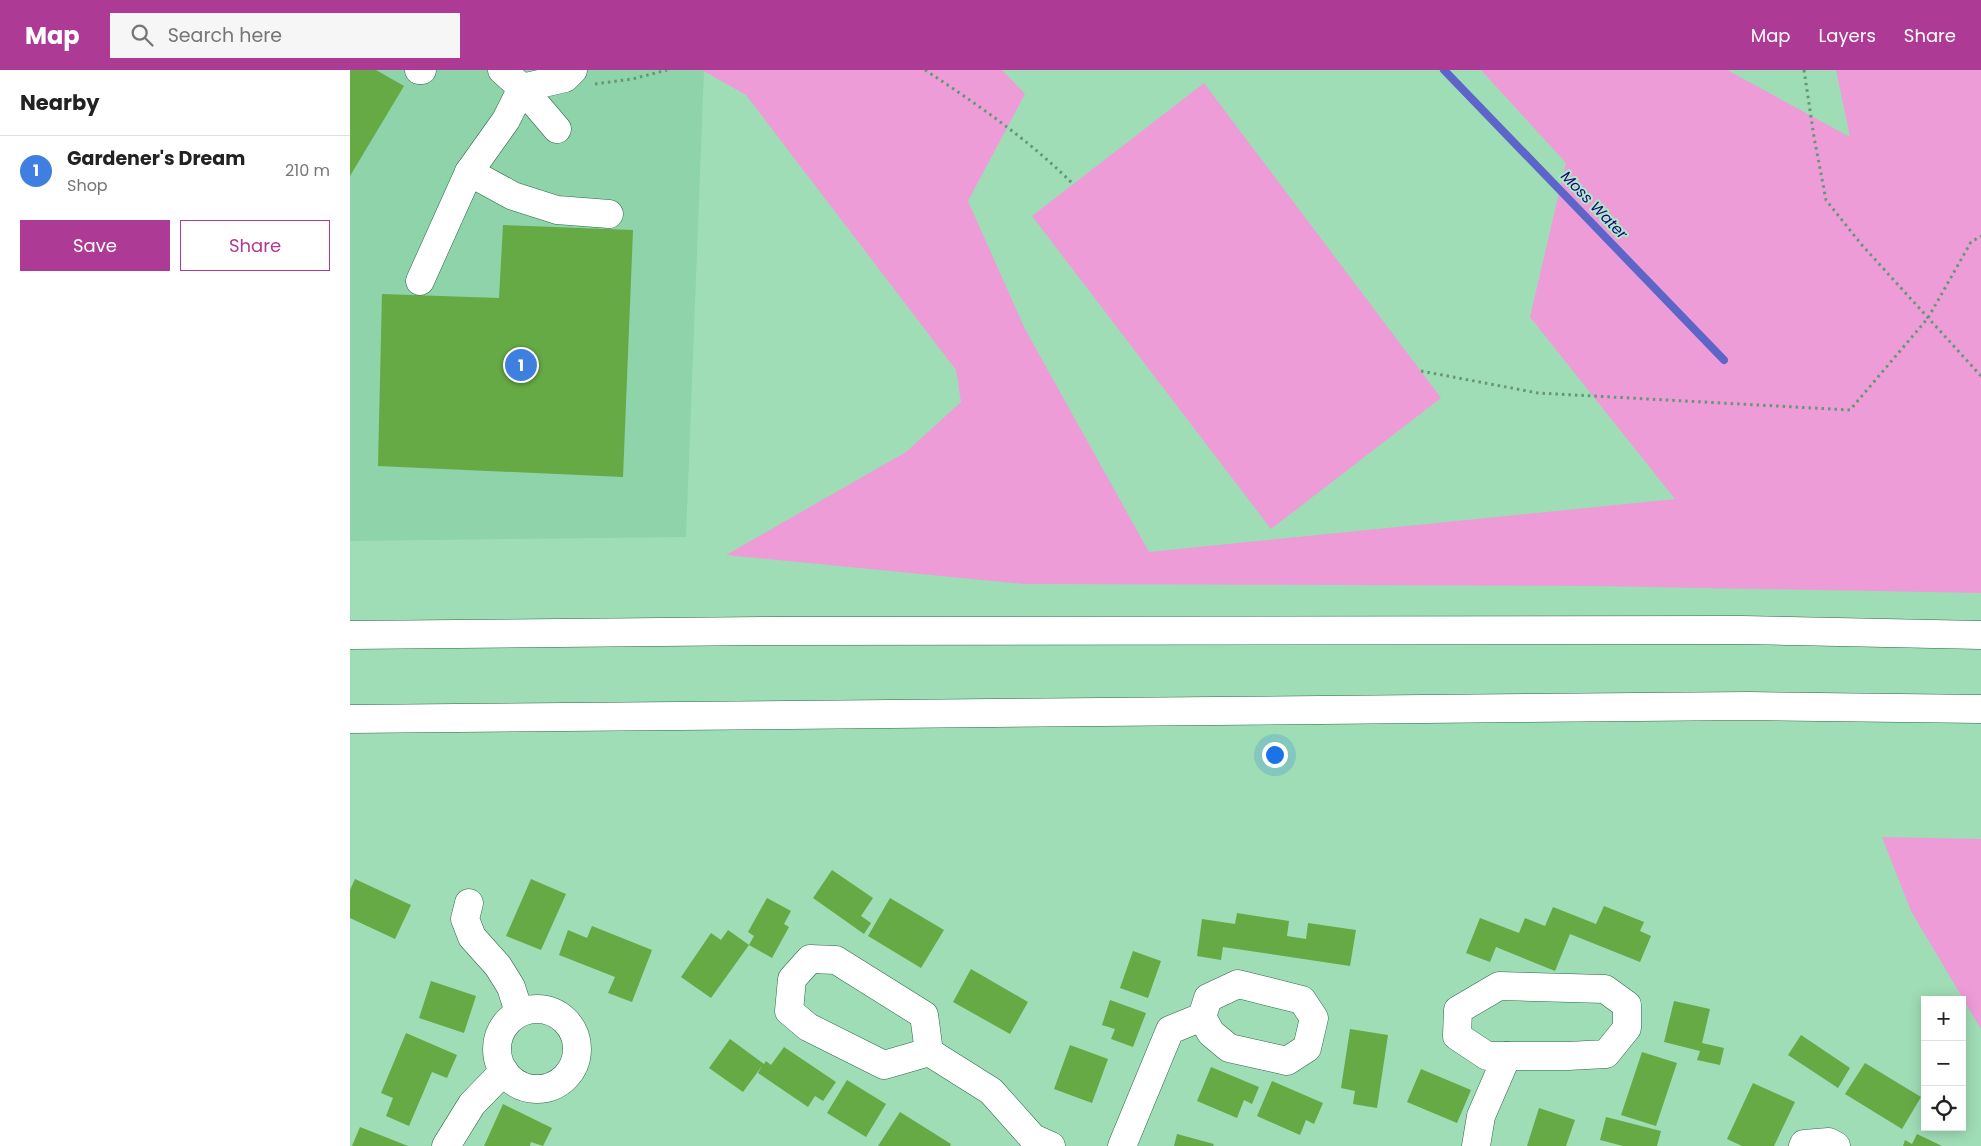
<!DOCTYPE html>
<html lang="en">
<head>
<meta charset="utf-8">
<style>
	:root { --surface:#fff; --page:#f6f6f6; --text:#222; --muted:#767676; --line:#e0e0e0; --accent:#ad3b96 }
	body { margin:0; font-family:Poppins,sans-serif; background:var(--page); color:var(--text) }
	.controls { position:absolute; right:15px; bottom:15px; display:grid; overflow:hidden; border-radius:0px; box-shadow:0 2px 12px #0003 }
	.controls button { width:45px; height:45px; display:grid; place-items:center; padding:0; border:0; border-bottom:1px solid var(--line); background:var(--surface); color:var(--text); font:25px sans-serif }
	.you { position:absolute; left:924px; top:684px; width:18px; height:18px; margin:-12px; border:4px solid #fff; border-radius:50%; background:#1a73e8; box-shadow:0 0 0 8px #1a73e833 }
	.badge { display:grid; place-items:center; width:32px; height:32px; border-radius:50%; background:var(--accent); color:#fff; font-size:16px; font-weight:700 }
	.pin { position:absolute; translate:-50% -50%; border:2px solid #fff; box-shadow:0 1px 5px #0006 }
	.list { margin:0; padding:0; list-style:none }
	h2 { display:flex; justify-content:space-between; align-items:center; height:65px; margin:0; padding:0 20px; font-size:21px }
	h2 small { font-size:16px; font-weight:400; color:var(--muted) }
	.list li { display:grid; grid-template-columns:32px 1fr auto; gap:15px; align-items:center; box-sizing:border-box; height:70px; padding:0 20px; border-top:1px solid var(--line) }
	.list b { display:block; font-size:19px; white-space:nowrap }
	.list p { margin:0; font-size:16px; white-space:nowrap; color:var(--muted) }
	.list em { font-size:16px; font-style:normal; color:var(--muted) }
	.actions { display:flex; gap:10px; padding:15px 20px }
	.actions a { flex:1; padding:11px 0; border:1px solid var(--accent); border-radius:0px; text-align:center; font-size:18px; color:var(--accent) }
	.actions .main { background:var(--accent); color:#fff }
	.icon { flex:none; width:28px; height:28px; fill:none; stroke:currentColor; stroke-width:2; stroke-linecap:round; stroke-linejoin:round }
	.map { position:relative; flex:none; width:1631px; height:1076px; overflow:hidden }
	header { display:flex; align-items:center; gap:30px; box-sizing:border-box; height:70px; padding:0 25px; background:var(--accent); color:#fff }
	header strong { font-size:24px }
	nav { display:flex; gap:28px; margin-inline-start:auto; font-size:18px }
	.search { width:350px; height:45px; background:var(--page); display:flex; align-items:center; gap:12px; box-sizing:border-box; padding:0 18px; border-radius:0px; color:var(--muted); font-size:19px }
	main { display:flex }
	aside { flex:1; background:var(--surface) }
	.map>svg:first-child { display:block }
</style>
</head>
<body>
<header>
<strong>Map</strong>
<div class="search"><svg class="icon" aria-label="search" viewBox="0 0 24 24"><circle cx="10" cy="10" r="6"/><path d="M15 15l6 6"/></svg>Search here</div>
<nav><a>Map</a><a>Layers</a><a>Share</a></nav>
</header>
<main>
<aside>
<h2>Nearby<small></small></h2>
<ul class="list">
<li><span class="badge" style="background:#3f7fe0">1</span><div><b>Gardener's Dream</b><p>Shop</p></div><em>210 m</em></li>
</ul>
<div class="actions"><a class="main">Save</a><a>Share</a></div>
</aside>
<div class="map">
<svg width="1631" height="1076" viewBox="0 0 1631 1076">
	<rect width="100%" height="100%" fill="#9fddb6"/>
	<!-- built -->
	<path fill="#8ed3a9" d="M 0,0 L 354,0 L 336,467 L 0,471 Z"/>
	<!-- green -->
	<g fill="#ee9cd8">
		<path d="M 352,0 L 652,0 L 675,24 L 618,131 L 675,259 L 799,482 L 1325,429 L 1180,247 L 1216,93 L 1131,0 L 1377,0 L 1500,67 L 1486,0 L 1631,0 L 1631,523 L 1242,516 L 674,514 L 376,485 L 556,382 L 611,332 L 606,300 L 396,25 Z"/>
		<path d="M 854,13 L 1091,328 L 921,459 L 682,146 Z"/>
		<path d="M 1532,767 L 1631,769 L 1631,959 L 1561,841 Z"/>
	</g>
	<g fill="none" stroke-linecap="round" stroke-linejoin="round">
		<!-- stream -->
		<path stroke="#5d65c9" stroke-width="8" d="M 1094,0 L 1374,290"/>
	</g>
	<!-- building -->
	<g fill="#65aa44">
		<path d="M 0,0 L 26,0 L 54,16 L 0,106 Z"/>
		<path d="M 153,155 L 283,160 L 273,407 L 28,396 L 32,224 L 149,228 Z"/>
		<path d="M 482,800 L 523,828 L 511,846 L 521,853 L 514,864 L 463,828 Z"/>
		<path d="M 5,809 L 61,835 L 45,869 L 0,848 L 0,820 Z"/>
		<path d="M 181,809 L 216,824 L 191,880 L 156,866 Z"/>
		<path d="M 417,828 L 441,841 L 434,854 L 439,857 L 422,888 L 399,875 L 404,866 L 398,862 Z"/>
		<path d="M 540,828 L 594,860 L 571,898 L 518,866 Z"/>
		<path d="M 1254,836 L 1294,852 L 1290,861 L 1301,866 L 1290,892 L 1220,864 L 1205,901 L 1146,877 L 1140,892 L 1116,883 L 1130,848 L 1169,863 L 1175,848 L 1195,856 L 1203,837 L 1246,854 Z"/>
		<path d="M 887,843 L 939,851 L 937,866 L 956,869 L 958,853 L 1006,860 L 1000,896 L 873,877 L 871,890 L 847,886 L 852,849 L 885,854 Z"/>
		<path d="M 242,856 L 302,880 L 282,932 L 258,923 L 265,907 L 209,885 L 218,860 L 237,868 Z"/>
		<path d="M 378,860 L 399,875 L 361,928 L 331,907 L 361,863 L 371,870 Z"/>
		<path d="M 783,881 L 811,891 L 798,928 L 770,918 Z"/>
		<path d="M 621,899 L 678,932 L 660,964 L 603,932 Z"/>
		<path d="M 81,911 L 126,926 L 114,963 L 69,948 Z"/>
		<path d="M 760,930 L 796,943 L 783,977 L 761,969 L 765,959 L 752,955 Z"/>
		<path d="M 1324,931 L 1360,939 L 1352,973 L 1374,978 L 1370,995 L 1347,990 L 1350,981 L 1314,972 Z"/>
		<path d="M 1000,959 L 1038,965 L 1027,1038 L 1003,1034 L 1005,1021 L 991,1018 Z"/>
		<path d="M 56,963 L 107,985 L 97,1008 L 82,1002 L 59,1056 L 36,1046 L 43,1028 L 31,1023 Z"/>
		<path d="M 1451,965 L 1500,998 L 1488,1018 L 1438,985 Z"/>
		<path d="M 380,969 L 414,994 L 416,991 L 421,995 L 434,977 L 486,1012 L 473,1031 L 465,1026 L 458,1037 L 408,1003 L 412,996 L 393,1022 L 359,998 Z"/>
		<path d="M 720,975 L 758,989 L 742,1033 L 704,1019 Z"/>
		<path d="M 1292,982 L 1327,993 L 1306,1056 L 1271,1045 Z"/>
		<path d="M 1515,993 L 1571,1027 L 1552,1059 L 1495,1024 Z"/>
		<path d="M 861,997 L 909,1017 L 902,1034 L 894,1030 L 887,1048 L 847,1031 Z"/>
		<path d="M 1071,999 L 1121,1020 L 1107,1053 L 1057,1032 Z"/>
		<path d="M 497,1010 L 536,1034 L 516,1067 L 477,1043 Z"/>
		<path d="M 922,1011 L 973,1033 L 964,1054 L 956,1050 L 950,1065 L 907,1046 Z"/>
		<path d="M 1403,1013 L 1445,1032 L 1424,1076 L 1392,1076 L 1377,1069 Z"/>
		<path d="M 153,1034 L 202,1058 L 193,1076 L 181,1072 L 180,1076 L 134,1076 Z"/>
		<path d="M 1189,1038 L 1225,1050 L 1216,1076 L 1177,1076 Z"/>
		<path d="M 550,1042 L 601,1074 L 600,1076 L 528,1076 Z"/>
		<path d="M 1256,1047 L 1311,1061 L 1307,1076 L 1273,1076 L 1250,1070 Z"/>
		<path d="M 10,1057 L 58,1076 L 2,1076 Z"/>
		<path d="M 827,1064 L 864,1074 L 863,1076 L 824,1076 Z"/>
		<path d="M 1567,1064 L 1592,1076 L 1553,1076 L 1555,1070 L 1562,1074 Z"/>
	</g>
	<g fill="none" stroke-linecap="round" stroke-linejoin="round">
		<!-- minor casing -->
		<g stroke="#2c6847" stroke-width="29">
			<g id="minor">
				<path d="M 69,0 L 72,0"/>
				<path d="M 152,0 L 172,18 L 207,59"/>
				<path d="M 119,102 L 163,126 L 207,140 L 259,144"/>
				<path d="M 70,211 L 119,102 L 156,50 L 172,18 L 215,8 L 223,0"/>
				<path d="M 119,833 L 115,849 L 122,867 L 148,896 L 161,917 L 169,942"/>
				<path d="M 888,914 L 952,930 L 964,948 L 957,978 L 937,991 L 879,978 L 861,963 L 852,947 L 858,928 Z"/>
				<path d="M 1149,916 L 1255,919 L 1277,935 L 1277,958 L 1256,984 L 1218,986 L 1137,986 L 1107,966 L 1108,940 Z"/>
				<circle cx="187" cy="979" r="40"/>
				<path d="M 579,982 L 574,945 L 486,890 L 460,889 L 442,909 L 439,941 L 458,957 L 534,995 L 579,982 L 641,1021 L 683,1068 L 701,1076"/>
				<path d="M 96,1076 L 122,1034 L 154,1001"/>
				<path d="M 772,1076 L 820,960 L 852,947"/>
				<path d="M 1126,1076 L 1131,1046 L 1157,986"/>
				<path d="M 1453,1076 L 1454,1074 L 1479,1072 L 1486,1076"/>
			</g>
		</g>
		<!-- highway casing -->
		<g stroke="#2c6847" stroke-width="29">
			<g id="highway">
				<path d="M 0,565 L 415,561 L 1392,560 L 1631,565"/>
				<path d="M 0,649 L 1398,636 L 1631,639"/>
			</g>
		</g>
		<!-- path -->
		<g stroke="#669678" stroke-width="3" stroke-dasharray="2.5 4" stroke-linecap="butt">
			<path d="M 575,0 C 627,34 679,70 723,114"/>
			<path d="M 1454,0 L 1464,67 L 1476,130 L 1511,174 L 1631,306"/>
			<path d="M 245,14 L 282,9 L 317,0"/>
			<path d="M 1071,301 L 1188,323 L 1500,340 L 1578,248 L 1621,172 L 1631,166"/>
		</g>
		<!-- minor -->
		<use href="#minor" stroke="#fff" stroke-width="28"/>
		<!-- highway -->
		<use href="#highway" stroke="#fff" stroke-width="28"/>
	</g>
	<g text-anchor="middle" stroke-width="4" stroke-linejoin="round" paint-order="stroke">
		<!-- water labels -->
		<g font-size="15" font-style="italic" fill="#220083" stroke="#aceac3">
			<text transform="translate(1244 135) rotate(46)" y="5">Moss Water</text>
		</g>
	</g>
</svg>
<div class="controls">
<button>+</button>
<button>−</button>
<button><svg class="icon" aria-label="locate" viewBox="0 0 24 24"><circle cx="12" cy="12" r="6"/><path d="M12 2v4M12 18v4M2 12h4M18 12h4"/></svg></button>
</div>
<div class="you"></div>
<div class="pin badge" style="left:171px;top:295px;background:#3f7fe0">1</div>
</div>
</main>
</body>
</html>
